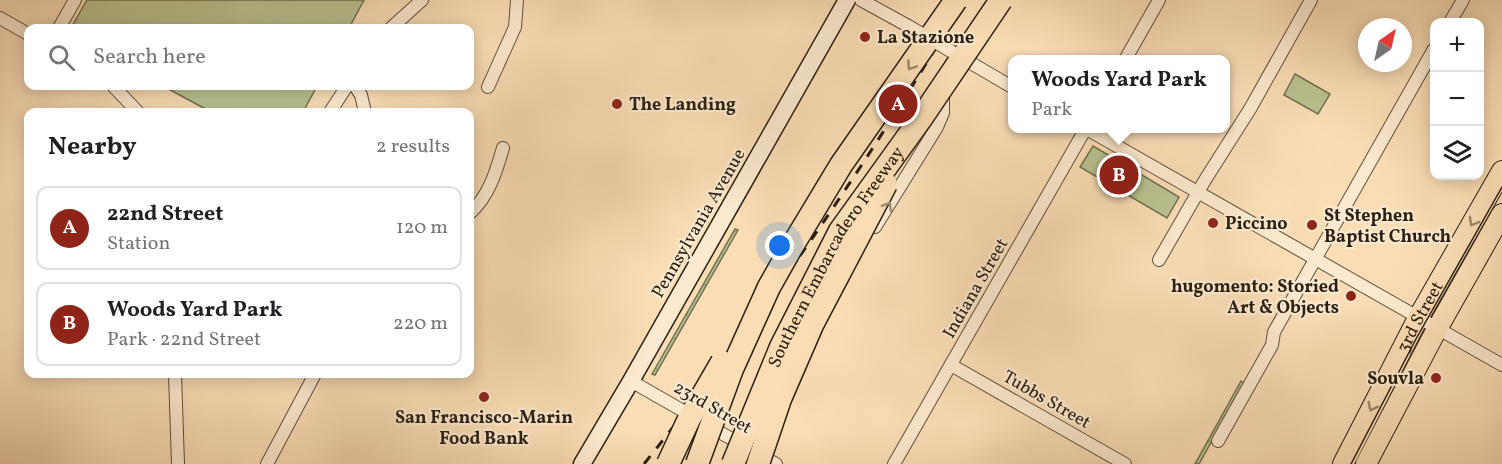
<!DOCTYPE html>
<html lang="en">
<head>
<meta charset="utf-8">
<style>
	:root { --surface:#fff; --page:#f2f2f2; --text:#202124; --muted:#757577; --line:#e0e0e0; --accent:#8f2418 }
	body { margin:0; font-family:Vollkorn,serif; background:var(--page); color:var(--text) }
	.controls { position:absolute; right:18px; top:18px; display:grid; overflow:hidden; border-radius:12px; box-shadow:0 3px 15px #0003 }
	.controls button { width:54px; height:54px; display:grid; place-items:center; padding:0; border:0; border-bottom:2px solid var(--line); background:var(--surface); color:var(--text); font:30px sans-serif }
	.compass { position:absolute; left:1358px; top:18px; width:54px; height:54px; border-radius:50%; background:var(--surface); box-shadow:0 3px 15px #0003; rotate:34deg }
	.you { position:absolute; left:780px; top:246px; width:21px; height:21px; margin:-15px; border:4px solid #fff; border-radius:50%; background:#1a73e8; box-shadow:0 0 0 9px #1a73e833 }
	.badge { display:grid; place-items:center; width:39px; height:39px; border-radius:50%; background:var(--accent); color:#fff; font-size:20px; font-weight:700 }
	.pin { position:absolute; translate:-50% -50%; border:3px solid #fff; box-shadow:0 2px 6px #0006 }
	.popup { position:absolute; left:1008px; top:55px; width:222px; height:78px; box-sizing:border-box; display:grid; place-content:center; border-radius:12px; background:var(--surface); filter:drop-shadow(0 2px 4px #0005); font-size:20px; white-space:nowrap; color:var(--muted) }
	.popup b { font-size:22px; color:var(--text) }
	.popup::after { content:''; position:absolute; left:50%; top:100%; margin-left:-12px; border:12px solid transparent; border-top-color:var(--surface) }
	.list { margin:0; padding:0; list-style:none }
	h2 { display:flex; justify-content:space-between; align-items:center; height:78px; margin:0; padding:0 24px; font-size:26px }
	h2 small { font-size:20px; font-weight:400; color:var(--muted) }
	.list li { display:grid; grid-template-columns:39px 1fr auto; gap:18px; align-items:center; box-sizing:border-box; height:84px; margin:0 12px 12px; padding:0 12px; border:2px solid var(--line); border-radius:12px }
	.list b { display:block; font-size:22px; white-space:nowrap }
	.list p { margin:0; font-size:20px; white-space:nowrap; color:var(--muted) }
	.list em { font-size:20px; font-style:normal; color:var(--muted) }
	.icon { flex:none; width:33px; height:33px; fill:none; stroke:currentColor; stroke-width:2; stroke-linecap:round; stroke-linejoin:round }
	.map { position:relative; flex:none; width:1502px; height:464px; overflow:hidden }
	.search { position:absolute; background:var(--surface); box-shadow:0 3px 15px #0003; left:24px; top:24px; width:450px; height:66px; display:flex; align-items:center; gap:15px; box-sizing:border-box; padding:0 21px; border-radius:12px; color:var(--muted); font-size:22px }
	.panel { position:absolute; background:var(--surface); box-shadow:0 3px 15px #0003; left:24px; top:108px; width:450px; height:270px; border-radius:12px }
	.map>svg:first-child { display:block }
</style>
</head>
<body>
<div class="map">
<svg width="1502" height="464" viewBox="0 0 1502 464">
	<defs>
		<pattern id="garden-dots" width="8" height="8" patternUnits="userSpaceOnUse" patternTransform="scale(1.5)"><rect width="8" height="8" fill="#bac291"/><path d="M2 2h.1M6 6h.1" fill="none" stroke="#a0a67c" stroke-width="1.8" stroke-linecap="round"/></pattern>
	</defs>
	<rect width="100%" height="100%" fill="#faddb5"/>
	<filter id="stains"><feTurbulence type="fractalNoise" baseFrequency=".00333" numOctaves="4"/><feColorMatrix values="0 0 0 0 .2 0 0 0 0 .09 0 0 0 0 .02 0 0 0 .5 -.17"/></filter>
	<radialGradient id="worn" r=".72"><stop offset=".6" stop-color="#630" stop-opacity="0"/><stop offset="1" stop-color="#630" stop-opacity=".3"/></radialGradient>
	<!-- green -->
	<g fill="#bac291" stroke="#727152" stroke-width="1.5">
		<path d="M 87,0 L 364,0 L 349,28 L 71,28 Z"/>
		<path d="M 1295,74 L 1330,94 L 1318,114 L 1284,95 Z"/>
		<path d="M 163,86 L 317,86 L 303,112 L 211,112 Z"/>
		<path d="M 1093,146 L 1179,197 L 1167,218 L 1080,167 Z"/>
	</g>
	<!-- garden -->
	<g fill="url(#garden-dots)" stroke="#727152" stroke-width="1.5">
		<path d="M 735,229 L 738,230 L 655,375 L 652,374 Z"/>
		<path d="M 1241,381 L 1244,383 L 1199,464 L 1195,464 Z"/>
	</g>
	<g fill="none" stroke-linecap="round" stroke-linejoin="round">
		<!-- street casing -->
		<g stroke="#5e4f3c" stroke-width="14">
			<g id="street">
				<path d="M 861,0 L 910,27"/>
				<path d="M 0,18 L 28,34"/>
				<path d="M 1450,22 L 1463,0"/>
				<path d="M 59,28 L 75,0"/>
				<path d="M 391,28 L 422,0"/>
				<path d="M 959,56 L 1012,87"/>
				<path d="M 1125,60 L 1159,0"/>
				<path d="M 113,86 L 138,112"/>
				<path d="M 355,86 L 361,95 L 365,112"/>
				<path d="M 488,87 L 515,27 L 517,0"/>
				<path d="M 330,112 L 347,86"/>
				<path d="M 1085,128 L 1502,365"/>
				<path d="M 470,213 C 489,196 496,172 503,148"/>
				<path d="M 875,227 L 937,127 L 943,113 L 943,98"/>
				<path d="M 1159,260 L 1205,180 L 1250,109 L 1311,0"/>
				<path d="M 951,365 L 1125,464"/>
				<path d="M 175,374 L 178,464"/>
				<path d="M 631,381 L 657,396"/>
				<path d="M 707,425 L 776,464"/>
				<path d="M 1218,441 L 1272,345 L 1274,332 L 1434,49"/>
				<path d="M 267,464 L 315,374"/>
				<path d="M 894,464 L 1086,128"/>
			</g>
		</g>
		<!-- secondary casing -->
		<g stroke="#2a2013" stroke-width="19">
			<path id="secondary" d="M 582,464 L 631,381 L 847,0"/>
		</g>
		<!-- primary casing -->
		<g stroke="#2a2013" stroke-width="22">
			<g id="primary">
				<path id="s1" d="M 1343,464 L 1418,318 L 1502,171"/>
				<path d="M 1366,464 L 1437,329 L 1502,214"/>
			</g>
		</g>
		<!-- street -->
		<use href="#street" stroke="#fce9cf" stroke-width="12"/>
		<!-- secondary -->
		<use href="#secondary" stroke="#fce9cf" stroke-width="16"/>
		<!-- primary -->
		<use href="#primary" stroke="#faddb5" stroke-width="20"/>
		<!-- tram -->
		<path stroke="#2a2013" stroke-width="1.5" d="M 1351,464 L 1416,339 L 1502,187"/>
		<!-- rail -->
		<path stroke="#2a2013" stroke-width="3" stroke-dasharray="10 10" stroke-linecap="butt" d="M 644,464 C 762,316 869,163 964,0"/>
		<!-- street-bridge casing -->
		<g stroke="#5e4f3c" stroke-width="14" stroke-linecap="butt">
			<g id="street-bridge">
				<path d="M 910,27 L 959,56"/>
				<path d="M 657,396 L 694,417"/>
			</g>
		</g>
		<!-- highway-bridge casing -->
		<g stroke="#2a2013" stroke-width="25" stroke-linecap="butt">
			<g id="highway-bridge">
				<path d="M 668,464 L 689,419 L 722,362"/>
				<path d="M 697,464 L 732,369 L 769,287 L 791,248 L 841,165 L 956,0"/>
				<path id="s2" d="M 733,464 L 781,347 L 840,231 L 922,117 L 1001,0"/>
				<path d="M 758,464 L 780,399 L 812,325 L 886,184"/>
			</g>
		</g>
		<!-- street-bridge -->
		<use href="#street-bridge" stroke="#fce9cf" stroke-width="12"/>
		<!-- highway-bridge -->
		<use href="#highway-bridge" stroke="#faddb5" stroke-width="22"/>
	</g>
	<!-- one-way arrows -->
	<defs><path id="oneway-chevron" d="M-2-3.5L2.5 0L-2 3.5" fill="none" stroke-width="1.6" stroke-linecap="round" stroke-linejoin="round" transform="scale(1.5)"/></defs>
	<g stroke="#9c886c">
		<use href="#oneway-chevron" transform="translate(911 66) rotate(124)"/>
		<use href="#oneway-chevron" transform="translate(1473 222) rotate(120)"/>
		<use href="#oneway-chevron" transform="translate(1372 407) rotate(117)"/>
	</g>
	<use stroke="#9e8f7a" href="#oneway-chevron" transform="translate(888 206) rotate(-59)"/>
	<!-- markers -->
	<g fill="#8f2418" stroke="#fce9cf" stroke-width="2">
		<circle cx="865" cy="37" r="6"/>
		<circle cx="617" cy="104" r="6"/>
		<circle cx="1213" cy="223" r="6"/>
		<circle cx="1312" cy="225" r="6"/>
		<circle cx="1351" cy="296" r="6"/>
		<circle cx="1436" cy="378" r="6"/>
		<circle cx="484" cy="397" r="6"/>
	</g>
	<g text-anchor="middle" stroke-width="4.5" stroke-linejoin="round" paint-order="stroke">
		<!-- poi labels -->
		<g font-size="18" font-weight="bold" fill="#2a2013" stroke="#fce9cf" text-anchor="start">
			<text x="877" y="43">La Stazione</text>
			<text x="629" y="110">The Landing</text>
			<text x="1324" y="221">St Stephen<tspan x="1324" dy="21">Baptist Church</tspan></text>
			<text x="1225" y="229">Piccino</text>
			<text x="1339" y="292" text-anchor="end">hugomento: Storied<tspan x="1339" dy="21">Art &amp; Objects</tspan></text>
			<text x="1424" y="384" text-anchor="end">Souvla</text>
			<text x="484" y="423" text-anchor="middle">San Francisco-Marin<tspan x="484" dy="21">Food Bank</tspan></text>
		</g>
		<!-- street labels -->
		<g font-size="18" fill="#2a2013" stroke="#fce9cf">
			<text transform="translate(698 223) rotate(-60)" y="6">Pennsylvania Avenue</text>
			<text dy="6" stroke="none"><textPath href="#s2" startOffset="232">Southern Embarcadero Freeway</textPath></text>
			<text transform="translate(975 288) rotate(-60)" y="6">Indiana Street</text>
			<text dy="6" stroke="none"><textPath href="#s1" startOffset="166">3rd Street</textPath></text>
			<text transform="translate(1047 399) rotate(30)" y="6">Tubbs Street</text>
			<text transform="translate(713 407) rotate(30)" y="6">23rd Street</text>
		</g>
	</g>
	<rect width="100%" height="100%" filter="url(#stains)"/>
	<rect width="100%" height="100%" fill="url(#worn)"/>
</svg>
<div class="controls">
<button>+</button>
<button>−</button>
<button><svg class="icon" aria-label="layers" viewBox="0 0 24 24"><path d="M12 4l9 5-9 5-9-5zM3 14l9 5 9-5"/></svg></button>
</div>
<svg class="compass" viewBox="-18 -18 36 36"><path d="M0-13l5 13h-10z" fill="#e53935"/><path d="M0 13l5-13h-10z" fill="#757577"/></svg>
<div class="you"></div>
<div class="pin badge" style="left:898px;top:104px">A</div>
<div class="pin badge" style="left:1119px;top:175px">B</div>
<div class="popup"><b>Woods Yard Park</b>Park</div>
<div class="search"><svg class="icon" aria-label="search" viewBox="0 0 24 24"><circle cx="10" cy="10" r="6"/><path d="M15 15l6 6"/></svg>Search here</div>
<section class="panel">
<h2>Nearby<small>2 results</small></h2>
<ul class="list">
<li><span class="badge">A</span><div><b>22nd Street</b><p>Station</p></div><em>120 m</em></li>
<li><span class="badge">B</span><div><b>Woods Yard Park</b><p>Park · 22nd Street</p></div><em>220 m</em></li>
</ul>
</section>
</div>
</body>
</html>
